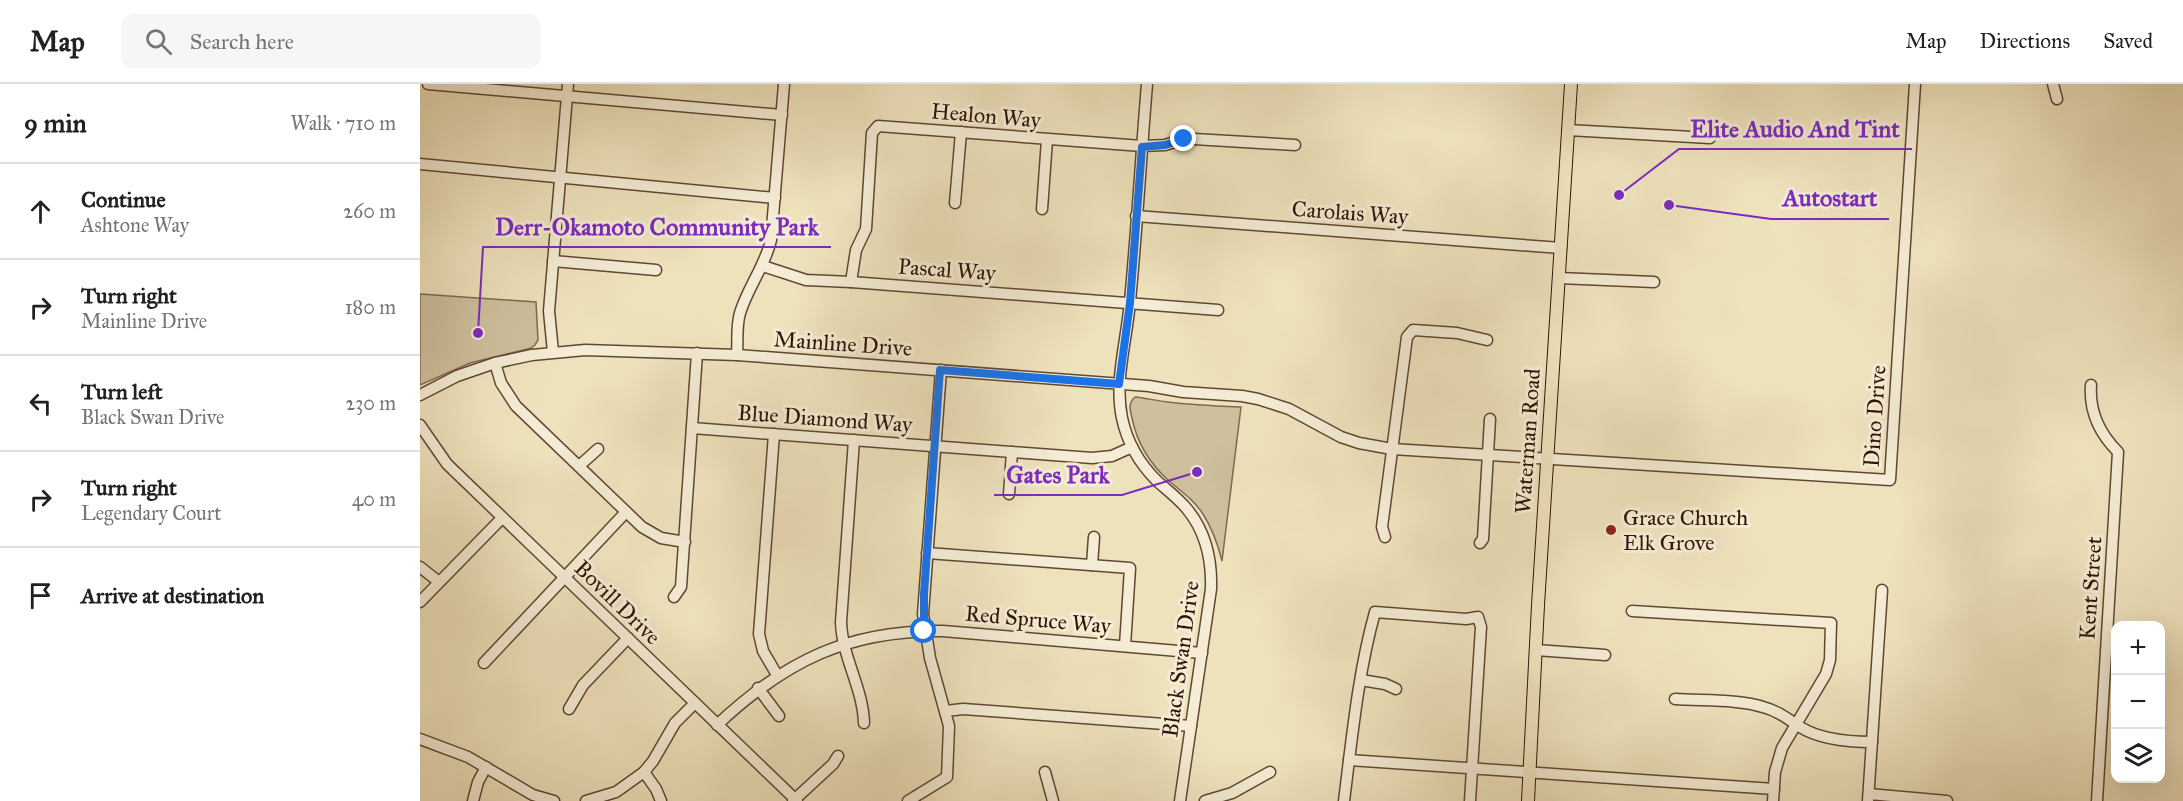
<!DOCTYPE html>
<html lang="en">
<head>
<meta charset="utf-8">
<style>
	:root { --surface:#fff; --page:#f6f6f6; --text:#202124; --muted:#757577; --line:#e0e0e0 }
	body { margin:0; font-family:"IM FELL Great Primer",serif; background:var(--page); color:var(--text) }
	.controls { position:absolute; right:18px; bottom:18px; display:grid; overflow:hidden; border-radius:12px; box-shadow:0 6px 24px #0002 }
	.controls button { width:54px; height:54px; display:grid; place-items:center; padding:0; border:0; border-bottom:2px solid var(--line); background:var(--surface); color:var(--text); font:30px sans-serif }
	.stop { position:absolute; width:18px; height:18px; margin:-14px; border:4px solid #1a73e8; border-radius:50%; background:#fff }
	.stop.end { background:#1a73e8; border-color:#fff; box-shadow:0 2px 6px #0008 }
	.list { margin:0; padding:0; list-style:none }
	h2 { display:flex; justify-content:space-between; align-items:center; height:78px; margin:0; padding:0 24px; font-size:26px }
	h2 small { font-size:20px; font-weight:400; color:var(--muted) }
	.list li { display:grid; grid-template-columns:39px 1fr auto; gap:18px; align-items:center; box-sizing:border-box; height:96px; padding:0 24px; border-top:2px solid var(--line) }
	.list b { display:block; font-size:22px; white-space:nowrap }
	.list p { margin:0; font-size:20px; white-space:nowrap; color:var(--muted) }
	.list em { font-size:20px; font-style:normal; color:var(--muted) }
	.icon { flex:none; width:33px; height:33px; fill:none; stroke:currentColor; stroke-width:2; stroke-linecap:round; stroke-linejoin:round }
	.map { position:relative; flex:none; width:1763px; height:717px; overflow:hidden }
	header { display:flex; align-items:center; gap:36px; box-sizing:border-box; height:84px; padding:0 30px; background:var(--surface); border-bottom:2px solid var(--line) }
	header strong { font-size:28px }
	nav { display:flex; gap:33px; margin-inline-start:auto; font-size:21px }
	.search { width:420px; height:54px; background:var(--page); display:flex; align-items:center; gap:15px; box-sizing:border-box; padding:0 21px; border-radius:12px; color:var(--muted); font-size:22px }
	main { display:flex }
	aside { flex:1; background:var(--surface) }
	.map>svg:first-child { display:block }
</style>
</head>
<body>
<header>
<strong>Map</strong>
<div class="search"><svg class="icon" aria-label="search" viewBox="0 0 24 24"><circle cx="10" cy="10" r="6"/><path d="M15 15l6 6"/></svg>Search here</div>
<nav><a>Map</a><a>Directions</a><a>Saved</a></nav>
</header>
<main>
<aside>
<h2>9 min<small>Walk · 710 m</small></h2>
<ul class="list">
<li><svg class="icon" aria-label="ahead" viewBox="0 0 24 24"><path d="M12 20V5M6 11l6-6 6 6"/></svg><div><b>Continue</b><p>Ashtone Way</p></div><em>260 m</em></li>
<li><svg class="icon" aria-label="right" viewBox="0 0 24 24"><path d="M7 20v-9h11M14 6l5 5-5 5"/></svg><div><b>Turn right</b><p>Mainline Drive</p></div><em>180 m</em></li>
<li><svg class="icon" aria-label="left" viewBox="0 0 24 24"><path d="M17 20v-9H6M10 6l-5 5 5 5"/></svg><div><b>Turn left</b><p>Black Swan Drive</p></div><em>230 m</em></li>
<li><svg class="icon" aria-label="right" viewBox="0 0 24 24"><path d="M7 20v-9h11M14 6l5 5-5 5"/></svg><div><b>Turn right</b><p>Legendary Court</p></div><em>40 m</em></li>
<li><svg class="icon" aria-label="arrive" viewBox="0 0 24 24"><path d="M6 21V4h12l-3 4 3 4H6"/></svg><div><b>Arrive at destination</b></div></li>
</ul>
</aside>
<div class="map">
<svg width="1763" height="717" viewBox="0 0 1763 717">
	<rect width="100%" height="100%" fill="#eee2bd"/>
	<filter id="stains"><feTurbulence type="fractalNoise" baseFrequency=".00333" numOctaves="4"/><feColorMatrix values="0 0 0 0 .2 0 0 0 0 .09 0 0 0 0 .02 0 0 0 .5 -.17"/></filter>
	<radialGradient id="worn" r=".72"><stop offset=".6" stop-color="#630" stop-opacity="0"/><stop offset="1" stop-color="#630" stop-opacity=".3"/></radialGradient>
	<!-- green -->
	<g fill="#cebf9e" stroke="#7f6952" stroke-width="1.5">
		<path d="M 0,210 L 116,218 L 118,256 L 115,261 L 111,264 L 50,279 L 0,301 Z"/>
		<path d="M 715,313 C 727,314 737,317 748,318 C 772,321 797,322 821,323 L 802,477 C 798,461 792,444 783,430 C 774,416 762,408 749,397 C 730,380 717,359 712,334 C 710,326 708,319 715,313 Z"/>
	</g>
	<g fill="none" stroke-linecap="round" stroke-linejoin="round">
		<!-- minor casing -->
		<g stroke="#604734" stroke-width="13">
			<g id="minor">
				<path d="M 8,0 L 362,31"/>
				<path d="M 727,0 C 721,72 717,145 710,217 C 707,256 694,296 702,334 C 707,358 720,380 737,397 C 747,406 758,414 767,425 C 786,448 792,476 791,505 L 760,717"/>
				<path d="M 1633,0 L 1637,15"/>
				<path d="M 1148,46 L 1290,54"/>
				<path d="M 0,80 L 355,114"/>
				<path d="M 535,119 L 541,48"/>
				<path d="M 622,125 L 627,56"/>
				<path d="M 716,132 L 1141,164"/>
				<path d="M 133,177 L 236,186"/>
				<path d="M 343,182 L 386,196 L 431,198 L 798,226"/>
				<path d="M 1139,194 L 1234,198"/>
				<path d="M 431,198 L 436,166 L 446,145 L 452,49 L 458,42 L 722,62 L 745,61 L 764,55 L 774,55 L 875,61"/>
				<path d="M 133,268 L 129,227 L 148,0"/>
				<path d="M 317,271 C 318,258 316,242 320,229 C 328,203 345,182 351,156 L 364,0"/>
				<path d="M 75,279 L 81,299 L 96,322 L 222,443 L 241,454 L 265,458"/>
				<path d="M 1671,301 C 1669,328 1679,349 1698,368 L 1677,717"/>
				<path d="M 0,311 L 37,292 L 75,279 L 112,271 L 165,266 L 317,271 L 729,302 L 763,308 L 822,312 L 838,315 L 869,325 L 921,353 L 939,359 L 972,365 L 1470,396 L 1495,0"/>
				<path d="M 0,341 L 27,380 L 377,717"/>
				<path d="M 272,344 L 672,374 L 692,372 L 712,363"/>
				<path d="M 354,350 L 339,550 L 343,567 L 357,591"/>
				<path d="M 434,356 L 421,538 C 422,573 443,604 444,639"/>
				<path d="M 159,382 L 178,365"/>
				<path d="M 589,410 L 592,368"/>
				<path d="M 965,453 L 962,443 L 987,253 L 993,246 L 1037,249 L 1067,256"/>
				<path d="M 1060,459 L 1063,455 L 1070,335"/>
				<path d="M 507,469 L 710,484 L 705,562"/>
				<path d="M 672,481 L 674,453"/>
				<path d="M 0,483 L 19,498"/>
				<path d="M 254,513 L 261,503 L 277,269"/>
				<path d="M 0,518 L 82,434"/>
				<path d="M 1212,527 L 1411,539 L 1410,576 L 1406,590 L 1362,664 L 1355,688 L 1353,717"/>
				<path d="M 1116,566 L 1185,571"/>
				<path d="M 64,579 L 206,428"/>
				<path d="M 941,596 L 965,600 L 976,605"/>
				<path d="M 338,604 L 359,632"/>
				<path d="M 1255,615 C 1281,617 1320,615 1343,623 C 1358,627 1368,635 1380,643 C 1401,656 1429,658 1452,658"/>
				<path d="M 149,625 L 163,601 L 208,554"/>
				<path d="M 526,627 L 543,625 L 771,642"/>
				<path d="M 297,641 C 365,577 428,546 523,547 L 782,569"/>
				<path d="M 0,655 L 48,673 L 113,711 L 134,717"/>
				<path d="M 929,676 L 1354,705"/>
				<path d="M 224,688 L 236,705 L 241,717"/>
				<path d="M 625,688 L 633,717"/>
				<path d="M 1449,710 L 1527,717"/>
				<path d="M 53,717 L 58,698 L 66,683"/>
				<path d="M 166,717 L 196,708 L 224,688 L 233,677 L 255,639 L 275,619"/>
				<path d="M 373,717 L 413,680 L 418,672"/>
				<path d="M 488,717 L 527,693 L 529,642 L 510,574 L 503,530 L 521,286"/>
				<path d="M 785,717 L 812,709 L 850,688"/>
				<path d="M 924,717 C 932,654 938,589 955,528 L 1046,535 L 1058,533 L 1061,543 L 1050,717"/>
				<path d="M 1448,717 L 1462,506"/>
			</g>
		</g>
		<!-- major casing -->
		<g stroke="#301306" stroke-width="14">
			<path id="major" d="M 1108,717 L 1118,521 L 1151,0"/>
		</g>
		<!-- minor -->
		<use href="#minor" stroke="#f4ecd4" stroke-width="10"/>
		<!-- major -->
		<use href="#major" stroke="#eee2bd" stroke-width="12"/>
	</g>
	<g fill="none" stroke-linecap="round" stroke-linejoin="round">
		<!-- route -->
		<path stroke="#1a73e8" stroke-width="8" d="M 504,547 L 504,510 L 520,286 L 699,300 L 710,219 L 722,63 L 745,61 L 764,55"/>
	</g>
	<!-- markers -->
	<circle fill="#8f2418" stroke="#f4ecd4" stroke-width="2" cx="1191" cy="446" r="6"/>
	<g text-anchor="middle" stroke-width="6" stroke-linejoin="round" paint-order="stroke">
		<!-- street labels -->
		<g font-size="22" fill="#301306" stroke="#f4ecd4">
			<text transform="translate(566 31) rotate(5)" y="8">Healon Way</text>
			<text transform="translate(930 128) rotate(4)" y="8">Carolais Way</text>
			<text transform="translate(527 185) rotate(4)" y="8">Pascal Way</text>
			<text transform="translate(423 259) rotate(4)" y="8">Mainline Drive</text>
			<text transform="translate(1454 332) rotate(-86)" y="8">Dino Drive</text>
			<text transform="translate(405 334) rotate(4)" y="8">Blue Diamond Way</text>
			<text transform="translate(1107 357) rotate(-86)" y="8">Waterman Road</text>
			<text transform="translate(1670 504) rotate(-86)" y="8">Kent Street</text>
			<text transform="translate(198 518) rotate(44)" y="8">Bovill Drive</text>
			<text transform="translate(618 535) rotate(5)" y="8">Red Spruce Way</text>
			<text transform="translate(760 575) rotate(-82)" y="8">Black Swan Drive</text>
		</g>
		<!-- poi labels -->
		<g font-size="22" fill="#301306" stroke="#f4ecd4" text-anchor="start">
			<text x="1203" y="441">Grace Church<tspan x="1203" dy="25">Elk Grove</tspan></text>
		</g>
	</g>
	<!-- callouts -->
	<path fill="none" stroke="#7b2cbf" stroke-width="2" d="M1199 111L1259 65H1492M1249 121L1351 135H1469M58 249L63 163H411M777 388L702 411H574"/>
	<g fill="#7b2cbf" stroke="#f4ecd4" stroke-width="2">
		<circle cx="1199" cy="111" r="6"/>
		<circle cx="1249" cy="121" r="6"/>
		<circle cx="58" cy="249" r="6"/>
		<circle cx="777" cy="388" r="6"/>
	</g>
	<g font-size="24" text-anchor="middle" font-weight="bold" fill="#7b2cbf" stroke="#f4ecd4" stroke-width="6" stroke-linejoin="round" paint-order="stroke">
		<text x="1375" y="53">Elite Audio And Tint</text>
		<text x="1410" y="122">Autostart</text>
		<text x="237" y="151">Derr-Okamoto Community Park</text>
		<text x="638" y="399">Gates Park</text>
	</g>
	<rect width="100%" height="100%" filter="url(#stains)"/>
	<rect width="100%" height="100%" fill="url(#worn)"/>
</svg>
<div class="controls">
<button>+</button>
<button>−</button>
<button><svg class="icon" aria-label="layers" viewBox="0 0 24 24"><path d="M12 4l9 5-9 5-9-5zM3 14l9 5 9-5"/></svg></button>
</div>
<div class="stop" style="left:504px;top:547px"></div>
<div class="stop end" style="left:764px;top:55px"></div>
</div>
</main>
</body>
</html>
